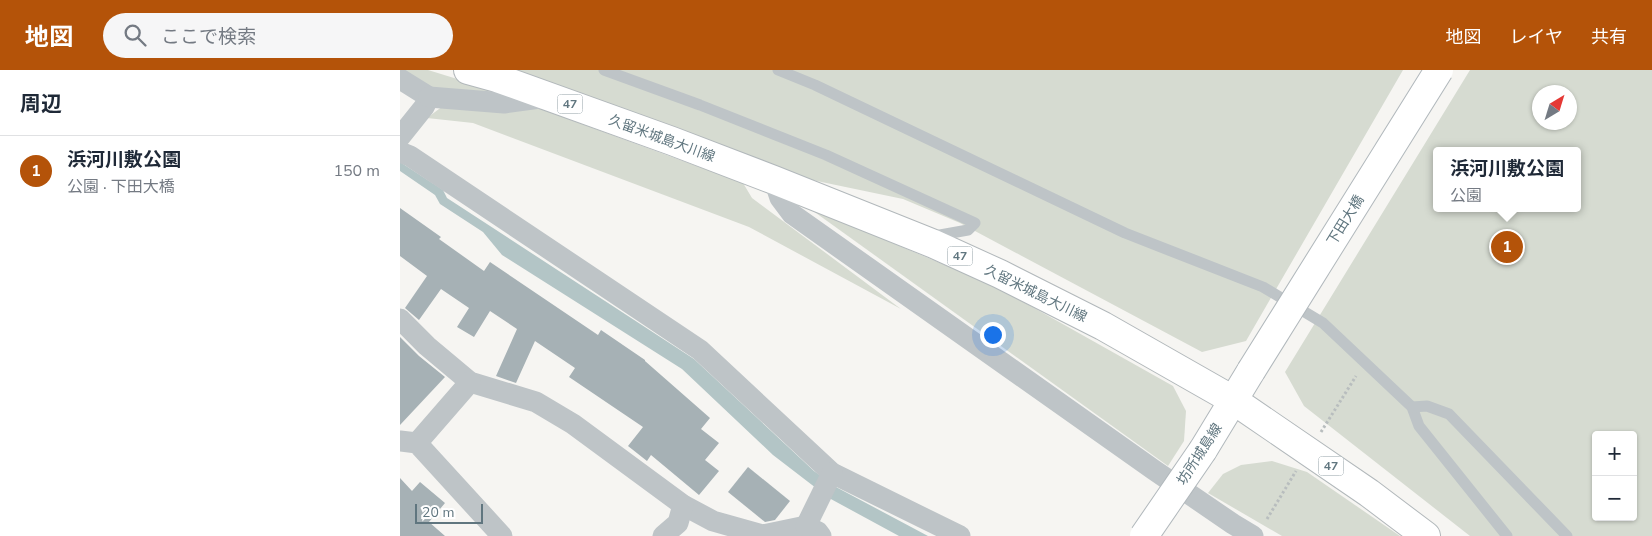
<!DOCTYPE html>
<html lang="ja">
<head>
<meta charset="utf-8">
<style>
	:root { --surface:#fff; --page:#f6f6f7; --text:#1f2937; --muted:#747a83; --line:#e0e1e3; --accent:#b45309 }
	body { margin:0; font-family:"Nunito Sans","Noto Sans JP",sans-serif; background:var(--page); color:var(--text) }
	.controls { position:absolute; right:15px; bottom:15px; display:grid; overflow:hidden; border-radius:5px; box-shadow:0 1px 4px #0004 }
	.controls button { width:45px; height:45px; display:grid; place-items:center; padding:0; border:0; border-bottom:1px solid var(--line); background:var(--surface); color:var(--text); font:25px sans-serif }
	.compass { position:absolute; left:1132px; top:15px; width:45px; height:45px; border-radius:50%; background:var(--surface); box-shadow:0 1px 4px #0004; rotate:38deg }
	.scale { position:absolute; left:15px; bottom:12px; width:68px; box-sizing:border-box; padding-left:5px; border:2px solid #60767f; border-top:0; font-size:14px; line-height:18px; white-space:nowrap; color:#60767f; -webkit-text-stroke:4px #fff; paint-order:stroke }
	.you { position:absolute; left:592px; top:264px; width:18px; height:18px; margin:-12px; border:4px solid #fff; border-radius:50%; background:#1a73e8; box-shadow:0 0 0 8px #1a73e833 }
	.badge { display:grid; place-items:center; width:32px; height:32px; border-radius:50%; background:var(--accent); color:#fff; font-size:16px; font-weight:700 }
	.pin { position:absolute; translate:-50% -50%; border:2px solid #fff; box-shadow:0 1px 5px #0006 }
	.popup { position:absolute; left:1033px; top:77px; width:148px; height:65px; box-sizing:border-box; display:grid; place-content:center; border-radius:5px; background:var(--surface); filter:drop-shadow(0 1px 4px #0005); font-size:16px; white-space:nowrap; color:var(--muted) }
	.popup b { font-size:19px; color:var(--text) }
	.popup::after { content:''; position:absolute; left:50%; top:100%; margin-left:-10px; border:10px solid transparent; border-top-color:var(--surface) }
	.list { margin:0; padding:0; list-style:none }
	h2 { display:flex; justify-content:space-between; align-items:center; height:65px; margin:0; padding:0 20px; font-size:21px }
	h2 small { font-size:16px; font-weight:400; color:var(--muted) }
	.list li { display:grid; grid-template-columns:32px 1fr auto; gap:15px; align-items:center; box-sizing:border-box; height:70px; padding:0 20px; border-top:1px solid var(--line) }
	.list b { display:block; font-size:19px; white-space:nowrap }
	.list p { margin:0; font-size:16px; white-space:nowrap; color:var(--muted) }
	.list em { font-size:16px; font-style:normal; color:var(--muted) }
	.icon { flex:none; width:28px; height:28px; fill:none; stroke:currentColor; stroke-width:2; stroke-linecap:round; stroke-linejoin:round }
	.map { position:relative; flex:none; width:1252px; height:466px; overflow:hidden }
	header { display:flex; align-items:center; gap:30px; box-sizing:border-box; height:70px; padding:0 25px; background:var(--accent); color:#fff }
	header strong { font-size:24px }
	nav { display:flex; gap:28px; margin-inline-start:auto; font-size:18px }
	.search { width:350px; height:45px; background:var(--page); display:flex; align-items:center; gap:12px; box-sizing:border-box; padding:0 18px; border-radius:28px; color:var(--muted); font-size:19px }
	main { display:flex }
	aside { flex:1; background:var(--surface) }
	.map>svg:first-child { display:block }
</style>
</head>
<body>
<header>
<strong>地図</strong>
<div class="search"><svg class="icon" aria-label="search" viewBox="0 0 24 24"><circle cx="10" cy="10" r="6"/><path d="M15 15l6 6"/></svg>ここで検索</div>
<nav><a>地図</a><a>レイヤ</a><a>共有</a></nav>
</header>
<main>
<aside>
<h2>周辺<small></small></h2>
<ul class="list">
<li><span class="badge">1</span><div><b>浜河川敷公園</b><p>公園 · 下田大橋</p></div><em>150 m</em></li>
</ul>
</aside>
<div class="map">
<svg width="1252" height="466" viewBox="0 0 1252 466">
	<rect width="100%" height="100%" fill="#f6f5f2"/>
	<!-- green -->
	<g fill="#d6dbd1" fill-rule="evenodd">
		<path d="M 1,0 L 28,0 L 106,24 L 34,21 Z"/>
		<path d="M 115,0 L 1003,0 L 846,271 L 802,282 L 560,153 L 503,129 L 412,110 Z"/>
		<path d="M 1070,0 L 1252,0 L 1252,466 L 1070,466 L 904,336 L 885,302 ZM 1140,22 L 1170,22 L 1170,52 L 1140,52 ZM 1037,81 L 1177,81 L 1177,138 L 1037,138 ZM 1196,365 L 1233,365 L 1233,447 L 1196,447 Z"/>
		<path d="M 130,35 L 343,113 L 352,128 L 501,239 L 349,157 L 73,53 L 27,48 L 43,36 Z"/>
		<path d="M 409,138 L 595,216 L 773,316 L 786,341 L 784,371 L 768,396 Z"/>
		<path d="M 872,391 L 907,402 L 1000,466 L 882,466 L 808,423 L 823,404 L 841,395 Z"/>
	</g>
	<!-- water -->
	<path fill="#b3c5c6" d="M 0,92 L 43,120 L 47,128 L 294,289 L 414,401 L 436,417 L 528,466 L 499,466 L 429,428 L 373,385 L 282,299 L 102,185 L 83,162 L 40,134 L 35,125 L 0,101 Z"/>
	<!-- building -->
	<g fill="#a6b1b5">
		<path d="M 0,138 L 41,167 L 39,169 L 84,201 L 90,192 L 198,265 L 201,260 L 245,290 L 245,291 L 310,348 L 301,359 L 319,373 L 305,390 L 319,401 L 299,425 L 251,385 L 247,391 L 228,376 L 243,357 L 169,307 L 175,298 L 135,271 L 116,313 L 96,306 L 117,259 L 90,241 L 74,267 L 57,257 L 69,238 L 41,219 L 19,250 L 5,238 L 27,206 L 0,186 Z"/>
		<path d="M 0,267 L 19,286 L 45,307 L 0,355 Z"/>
		<path d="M 348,397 L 390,431 L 375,450 L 365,452 L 328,422 Z"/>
		<path d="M 0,408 L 12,421 L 20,412 L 45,433 L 29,452 L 45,466 L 0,466 Z"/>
	</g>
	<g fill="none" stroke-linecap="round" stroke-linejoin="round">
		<!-- secondary casing -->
		<g stroke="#b1b8bc" stroke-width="30">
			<path id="secondary" d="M 803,380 L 851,301"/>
		</g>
		<!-- primary casing -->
		<g stroke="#b2b8bb" stroke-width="30">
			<path id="primary" d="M 68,0 L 97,8 L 272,71 L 374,110 L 534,174 L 600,204 L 703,256 L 833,330 L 969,423 L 1026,466"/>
		</g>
		<!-- path -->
		<g stroke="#b8bdbe" stroke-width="3" stroke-dasharray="2.5 2.5" stroke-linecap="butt">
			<path d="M 921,362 L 956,306"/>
			<path d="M 867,449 L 896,401"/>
		</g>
		<!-- service -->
		<g stroke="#bec4c7" stroke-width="11">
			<path d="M 204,0 L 300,35 L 426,85 L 575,153 L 568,160 L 540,165 L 535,173"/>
			<path d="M 378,0 L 415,15 L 725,163 L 863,217 L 923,253 L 1012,337 L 1019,356 L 1107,466"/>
			<path d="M 1012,337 L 1027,336 L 1049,344 L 1167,466"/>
		</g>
		<!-- minor -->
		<g stroke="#bec4c7" stroke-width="21">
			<path d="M 0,9 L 29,27 L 24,37 L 0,67"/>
			<path d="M 29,27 L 104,33 L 147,27"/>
			<path d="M 0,82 L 10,86 L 300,280 L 432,403 L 560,466"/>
			<path d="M 374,110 L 380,128 L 392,144 L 754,400 L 833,454 L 853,466"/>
			<path d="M 0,249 L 27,276 L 70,312 L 136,332 L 173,354 L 283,435 L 313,451 L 363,465 L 406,456 L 418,462 L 421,466"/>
			<path d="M 0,371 L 17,373 L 102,466"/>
			<path d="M 17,373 L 70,312"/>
			<path d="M 406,456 L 432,403"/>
			<path d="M 263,466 L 278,453 L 283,435"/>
		</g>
		<!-- secondary -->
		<use href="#secondary" stroke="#fff" stroke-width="28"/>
		<!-- primary -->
		<use href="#primary" stroke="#fff" stroke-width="28"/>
		<!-- secondary-bridge casing -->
		<g stroke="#b1b8bc" stroke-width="30" stroke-linecap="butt">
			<g id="secondary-bridge">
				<path d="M 851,301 L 1039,0"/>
				<path d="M 744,466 L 803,380"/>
			</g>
		</g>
		<!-- secondary-bridge -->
		<use href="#secondary-bridge" stroke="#fff" stroke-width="28"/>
	</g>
	<g text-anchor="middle" stroke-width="5" stroke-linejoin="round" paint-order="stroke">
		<!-- shield labels -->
		<g fill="#fff" stroke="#909fa5" stroke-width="1">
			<rect x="157.5" y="24.5" width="25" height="19" rx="4"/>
			<rect x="547.5" y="176.5" width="25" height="19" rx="4"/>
			<rect x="918.5" y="386.5" width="25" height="19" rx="4"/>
		</g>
		<g font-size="12" font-weight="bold" fill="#60767f">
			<text x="170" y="38">47</text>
			<text x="560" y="190">47</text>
			<text x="931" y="400">47</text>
		</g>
		<!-- street labels -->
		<g font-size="14" fill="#60767f" stroke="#fff">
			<text transform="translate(262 68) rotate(20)" y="5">久留米城島大川線</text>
			<text transform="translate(945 150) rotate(-58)" y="5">下田大橋</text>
			<text transform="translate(636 223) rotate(26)" y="5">久留米城島大川線</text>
			<text transform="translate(799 384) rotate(-57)" y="5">坊所城島線</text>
		</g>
	</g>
</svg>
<div class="controls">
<button>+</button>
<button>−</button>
</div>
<svg class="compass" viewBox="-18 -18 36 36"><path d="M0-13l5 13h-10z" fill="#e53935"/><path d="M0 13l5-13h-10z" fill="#747a83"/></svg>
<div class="scale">20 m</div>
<div class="you"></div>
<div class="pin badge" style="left:1107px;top:177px">1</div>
<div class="popup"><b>浜河川敷公園</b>公園</div>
</div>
</main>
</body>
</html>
